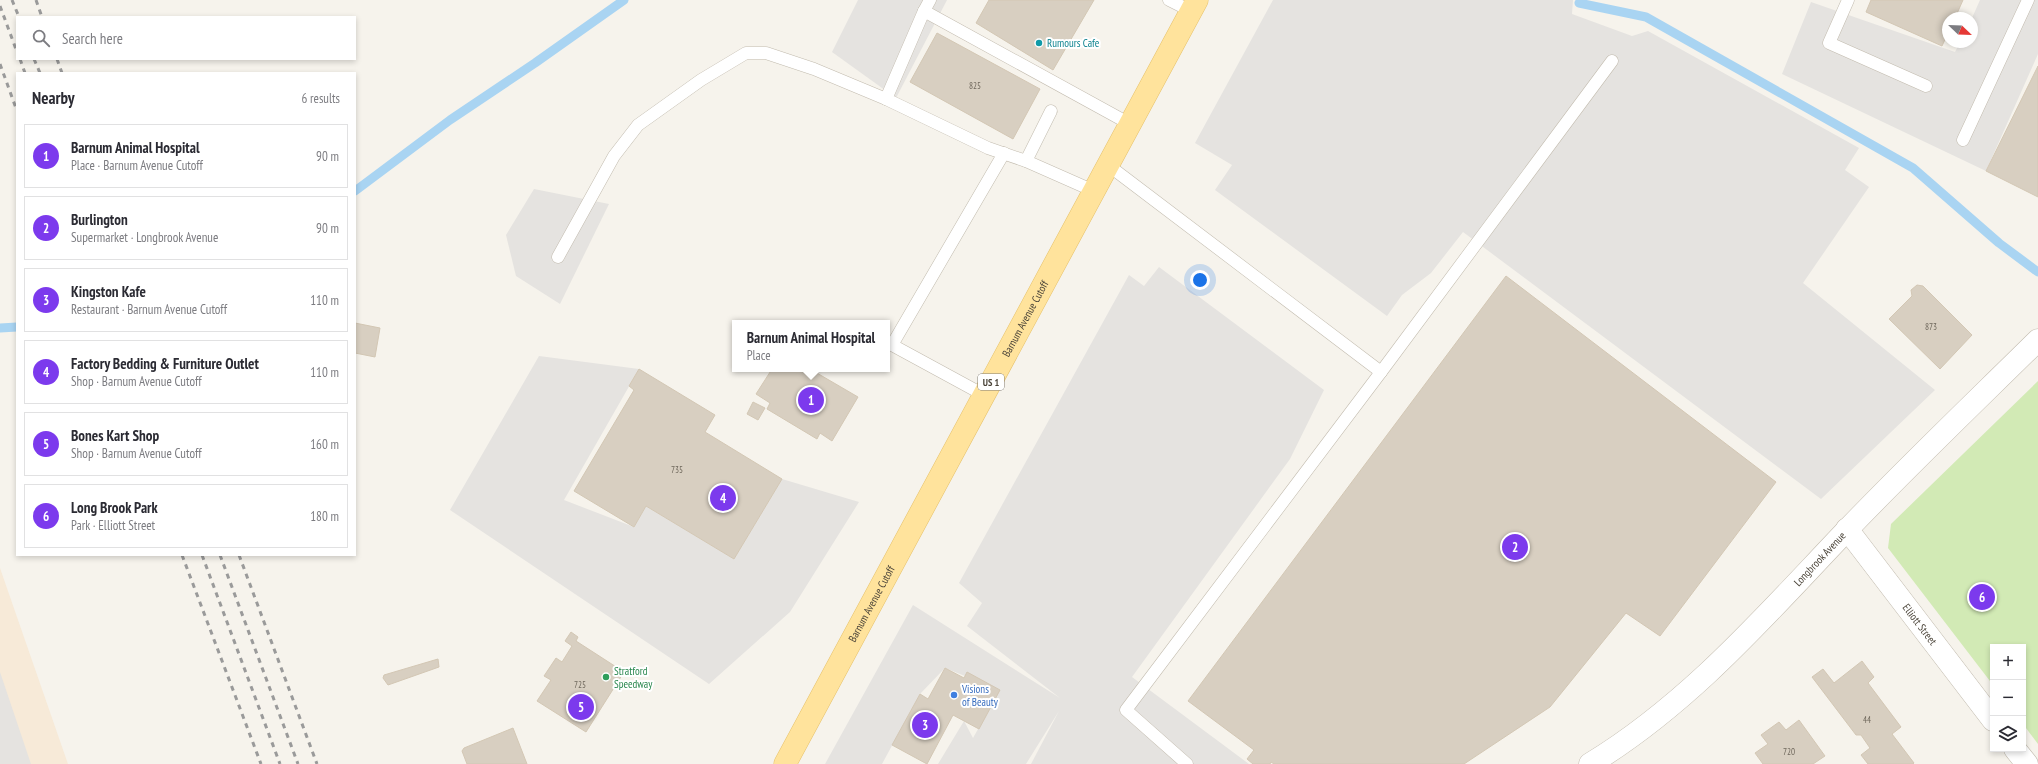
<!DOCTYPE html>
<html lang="en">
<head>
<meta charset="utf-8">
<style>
	:root { --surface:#fff; --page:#f2f2f3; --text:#2b2b33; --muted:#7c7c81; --line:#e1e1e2; --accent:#7c3aed }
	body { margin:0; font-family:"PT Sans Narrow",sans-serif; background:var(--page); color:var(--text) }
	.controls { position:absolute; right:12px; bottom:12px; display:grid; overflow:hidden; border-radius:0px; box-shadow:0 2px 6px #0003 }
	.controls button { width:36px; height:36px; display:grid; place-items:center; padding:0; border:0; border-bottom:1px solid var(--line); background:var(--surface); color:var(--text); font:20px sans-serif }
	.compass { position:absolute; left:1942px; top:12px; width:36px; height:36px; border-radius:50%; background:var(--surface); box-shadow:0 2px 6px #0003; rotate:113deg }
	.you { position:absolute; left:1200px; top:280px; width:14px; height:14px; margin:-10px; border:3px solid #fff; border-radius:50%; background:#1a73e8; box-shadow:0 0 0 6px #1a73e833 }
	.badge { display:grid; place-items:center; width:26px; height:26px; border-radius:50%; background:var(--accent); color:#fff; font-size:13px; font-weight:700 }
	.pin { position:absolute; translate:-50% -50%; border:2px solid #fff; box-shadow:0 1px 4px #0006 }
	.popup { position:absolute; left:732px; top:320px; width:158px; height:52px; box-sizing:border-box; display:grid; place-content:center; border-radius:0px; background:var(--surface); filter:drop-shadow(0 1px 3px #0005); font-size:13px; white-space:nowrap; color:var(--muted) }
	.popup b { font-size:15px; color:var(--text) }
	.popup::after { content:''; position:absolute; left:50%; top:100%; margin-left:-8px; border:8px solid transparent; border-top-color:var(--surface) }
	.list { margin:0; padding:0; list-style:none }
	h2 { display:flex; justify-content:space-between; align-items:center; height:52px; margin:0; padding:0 16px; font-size:17px }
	h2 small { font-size:13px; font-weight:400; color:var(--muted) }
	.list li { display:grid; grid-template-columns:26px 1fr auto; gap:12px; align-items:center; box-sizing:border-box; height:64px; margin:0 8px 8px; padding:0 8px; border:1px solid var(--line); border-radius:0px }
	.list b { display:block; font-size:15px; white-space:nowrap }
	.list p { margin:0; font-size:13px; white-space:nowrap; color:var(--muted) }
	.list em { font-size:13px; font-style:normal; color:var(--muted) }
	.icon { flex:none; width:22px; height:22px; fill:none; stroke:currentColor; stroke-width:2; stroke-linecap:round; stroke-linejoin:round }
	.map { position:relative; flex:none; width:2038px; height:764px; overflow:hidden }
	.search { position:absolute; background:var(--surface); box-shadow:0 2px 6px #0003; left:16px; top:16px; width:340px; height:44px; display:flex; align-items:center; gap:10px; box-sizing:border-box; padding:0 14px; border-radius:0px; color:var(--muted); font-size:15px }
	.panel { position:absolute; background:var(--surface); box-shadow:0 2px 6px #0003; left:16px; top:72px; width:340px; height:484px; border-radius:0px }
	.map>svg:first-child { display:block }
</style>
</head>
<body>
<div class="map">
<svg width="2038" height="764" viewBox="0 0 2038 764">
	<rect width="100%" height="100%" fill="#f6f3ec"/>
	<!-- commercial -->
	<path fill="#f7ead8" d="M 0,568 L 68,764 L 0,764 Z"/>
	<!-- green -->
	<path fill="#d2eab5" d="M 2038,381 L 2038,744 L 2023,724 L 2023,647 L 1993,647 L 1993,685 L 1888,548 L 1891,524 Z"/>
	<!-- parking -->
	<g fill="#e5e3e0">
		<path d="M 858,0 L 947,0 L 896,98 L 832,52 Z"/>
		<path d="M 1273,0 L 1573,0 L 1572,14 L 1632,36 L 1648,31 L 1859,148 L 1845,170 L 1869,187 L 1803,283 L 1935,390 L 1821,499 L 1463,232 L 1431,273 L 1402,295 L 1387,316 L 1215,190 L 1232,165 L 1195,143 Z"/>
		<path d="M 1980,0 L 2038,0 L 2038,54 L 1986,171 L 1782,74 L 1811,2 L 1955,52 L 1960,42 L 1972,42 L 1972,18 Z"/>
		<path d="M 534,189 L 609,204 L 560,304 L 516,276 L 506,235 Z"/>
		<path d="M 1159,267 L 1324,390 L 1290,459 L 1132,677 L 1249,764 L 1031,764 L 1059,711 L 1026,764 L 938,764 L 964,721 L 973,738 L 1000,690 L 945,668 L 920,694 L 882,764 L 825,764 L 913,605 L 1060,698 L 967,626 L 982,603 L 959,583 L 1129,275 L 1144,286 Z"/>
		<path d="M 539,356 L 639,369 L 564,500 L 634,527 L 646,506 L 734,559 L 782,479 L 859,502 L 790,612 L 709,684 L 450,510 Z"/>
		<path d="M 0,672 L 31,764 L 0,764 Z"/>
	</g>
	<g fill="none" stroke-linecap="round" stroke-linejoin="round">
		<!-- stream -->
		<g stroke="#a9d4f2" stroke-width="9">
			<path d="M 1579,3 L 1646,17 L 1913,168 L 1999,243 L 2038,272"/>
			<path d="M 355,191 L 450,120 L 535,63 L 624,0"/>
			<path d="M 0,328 L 17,327"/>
		</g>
	</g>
	<!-- building -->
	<g fill="#d8cfc1" stroke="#d3c7b4">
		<path d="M 989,0 L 1094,0 L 1053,70 L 976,23 Z"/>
		<path d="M 1871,0 L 1963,0 L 1955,18 L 1948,18 L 1948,33 L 1942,46 L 1866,12 Z"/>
		<path d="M 937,33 L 1040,89 L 1013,139 L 910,82 Z"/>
		<path d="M 2038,66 L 2038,197 L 1986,171 Z"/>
		<path d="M 1506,276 L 1776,482 L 1660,636 L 1626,613 L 1550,707 L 1464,764 L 1274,764 L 1271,762 L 1270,764 L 1253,764 L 1247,759 L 1254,750 L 1188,701 Z"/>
		<path d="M 1917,285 L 1923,286 L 1972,335 L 1940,369 L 1889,319 L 1912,296 L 1911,290 Z"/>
		<path d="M 355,323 L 380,328 L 375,357 L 355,353 Z"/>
		<path d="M 639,369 L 715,415 L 705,432 L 782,479 L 734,559 L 646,506 L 634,527 L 574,491 L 634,390 L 629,386 Z"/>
		<path d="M 772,369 L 810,369 L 858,397 L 832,441 L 820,433 L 817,439 L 767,409 L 770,403 L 756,394 Z"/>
		<path d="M 753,402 L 765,408 L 758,420 L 747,414 Z"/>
		<path d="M 571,632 L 578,637 L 576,641 L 624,672 L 586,732 L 537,701 L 551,680 L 544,676 L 556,658 L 562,662 L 572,646 L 565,641 Z"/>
		<path d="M 438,659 L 439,667 L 388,685 L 383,678 L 384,675 Z"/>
		<path d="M 1862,661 L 1874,677 L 1868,683 L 1901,727 L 1892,734 L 1914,763 L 1913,764 L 1868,764 L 1861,755 L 1870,748 L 1861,735 L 1856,735 L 1812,677 L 1823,669 L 1834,683 Z"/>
		<path d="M 945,668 L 964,678 L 967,672 L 1000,690 L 979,729 L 953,715 L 927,764 L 892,745 L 920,694 L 928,699 Z"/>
		<path d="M 1799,720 L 1825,756 L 1813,764 L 1763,764 L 1755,753 L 1768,744 L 1761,735 L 1779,722 L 1786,730 Z"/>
		<path d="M 513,728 L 527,764 L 467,764 L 462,751 L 464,748 Z"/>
	</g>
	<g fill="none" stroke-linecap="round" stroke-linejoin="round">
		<!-- service casing -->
		<g stroke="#c2bbae" stroke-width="13">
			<g id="service">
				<path d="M 930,0 L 924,11 L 1130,124"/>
				<path d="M 1169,0 L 1191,11"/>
				<path d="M 1848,0 L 1829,43 L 1926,86"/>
				<path d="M 924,11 L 886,99 L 988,148 L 1026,161 L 1094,191"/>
				<path d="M 1963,140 L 2028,0"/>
				<path d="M 1026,161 L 1051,111"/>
				<path d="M 1108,165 L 1381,372"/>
				<path d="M 558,257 L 614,156 L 638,125 L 701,80 L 746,53 L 766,53 L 814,69 L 886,99"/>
				<path d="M 984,395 L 892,345 L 1004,153"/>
				<path d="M 1187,764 L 1126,710 L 1381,372 L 1612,61"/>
			</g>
		</g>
		<!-- minor casing -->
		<g stroke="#c2bbae" stroke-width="23">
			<g id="minor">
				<path id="s1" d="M 1847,529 L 1993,720"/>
				<path d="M 2015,749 L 2027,764"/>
			</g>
		</g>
		<!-- tertiary casing -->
		<g stroke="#c2bbae" stroke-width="23">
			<g id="tertiary">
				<path id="s2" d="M 1590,764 C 1689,704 1765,616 1844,533 C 1907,467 1973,404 2038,340"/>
			</g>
		</g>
		<!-- primary casing -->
		<g stroke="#e6c16a" stroke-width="23">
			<g id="primary">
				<path id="s3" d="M 785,764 L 1197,0"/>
			</g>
		</g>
		<!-- service -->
		<use href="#service" stroke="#fff" stroke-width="12"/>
		<!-- minor -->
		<use href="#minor" stroke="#fff" stroke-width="22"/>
		<!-- tertiary -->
		<use href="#tertiary" stroke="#fff" stroke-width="22"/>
		<!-- primary -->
		<use href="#primary" stroke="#ffe39c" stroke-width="22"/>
		<!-- rail -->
		<g stroke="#9a9a9a" stroke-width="3" stroke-dasharray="5 5" stroke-linecap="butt">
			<path d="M 12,0 L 19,17"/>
			<path d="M 36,0 L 42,17"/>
			<path d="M 0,6 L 17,52"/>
			<path d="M 20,59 L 25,73"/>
			<path d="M 34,59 L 40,73"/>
			<path d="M 57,59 L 62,73"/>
			<path d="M 0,64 L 17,111"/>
			<path d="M 182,555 L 261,764"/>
			<path d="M 202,555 L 280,764"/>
			<path d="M 220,555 L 298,764"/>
			<path d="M 239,555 L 317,764"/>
		</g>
	</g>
	<!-- markers -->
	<circle fill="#0f9aa8" stroke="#fff" stroke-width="1.5" cx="1039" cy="43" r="4"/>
	<circle fill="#2e9e5b" stroke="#fff" stroke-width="1.5" cx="606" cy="677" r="4"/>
	<circle fill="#3f7fe0" stroke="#fff" stroke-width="1.5" cx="954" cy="695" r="4"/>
	<g text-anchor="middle" stroke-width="4" stroke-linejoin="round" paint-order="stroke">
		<!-- number labels -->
		<g font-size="9" fill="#6e675b">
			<text x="975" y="89">825</text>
			<text x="1931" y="330">873</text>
			<text x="677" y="473">735</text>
			<text x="580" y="688">725</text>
			<text x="1867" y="723">44</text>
			<text x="1789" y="755">720</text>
		</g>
		<!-- shield labels -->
		<rect fill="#fff" stroke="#817c74" stroke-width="1" x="978" y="374" width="26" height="16" rx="3"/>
		<g font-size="10" font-weight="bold" fill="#4b4439">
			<text x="991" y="386">US 1</text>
		</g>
		<!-- culture labels -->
		<g font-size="11" fill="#0d838f" stroke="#fff" text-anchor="start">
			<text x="1047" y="47">Rumours Cafe</text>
		</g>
		<!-- street labels -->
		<g font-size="11" fill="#4b4439" stroke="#fff">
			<text dy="4" stroke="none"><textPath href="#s3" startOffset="506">Barnum Avenue Cutoff</textPath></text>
			<text dy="4" stroke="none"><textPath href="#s2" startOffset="309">Longbrook Avenue</textPath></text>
			<text dy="4" stroke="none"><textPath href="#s3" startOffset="182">Barnum Avenue Cutoff</textPath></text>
			<text dy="4" stroke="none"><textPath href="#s1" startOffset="120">Elliott Street</textPath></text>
		</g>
		<!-- leisure labels -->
		<g font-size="11" fill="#27864d" stroke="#fff" text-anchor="start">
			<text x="614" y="675">Stratford<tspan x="614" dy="13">Speedway</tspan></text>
		</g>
		<!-- shop labels -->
		<g font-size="11" fill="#366cbe" stroke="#fff" text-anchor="start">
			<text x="962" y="693">Visions<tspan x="962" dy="13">of Beauty</tspan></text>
		</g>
	</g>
</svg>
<div class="controls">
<button>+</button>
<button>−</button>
<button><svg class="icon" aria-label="layers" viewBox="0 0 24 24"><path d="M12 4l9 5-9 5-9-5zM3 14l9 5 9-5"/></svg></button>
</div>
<svg class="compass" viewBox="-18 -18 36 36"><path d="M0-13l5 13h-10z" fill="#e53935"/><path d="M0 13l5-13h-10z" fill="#7c7c81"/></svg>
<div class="you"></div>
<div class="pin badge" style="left:811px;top:400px">1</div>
<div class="popup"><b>Barnum Animal Hospital</b>Place</div>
<div class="pin badge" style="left:1515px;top:547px">2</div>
<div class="pin badge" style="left:925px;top:725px">3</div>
<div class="pin badge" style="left:723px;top:498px">4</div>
<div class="pin badge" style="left:581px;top:707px">5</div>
<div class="pin badge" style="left:1982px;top:597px">6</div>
<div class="search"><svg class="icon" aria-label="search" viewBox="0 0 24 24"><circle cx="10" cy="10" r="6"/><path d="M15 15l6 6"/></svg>Search here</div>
<section class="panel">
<h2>Nearby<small>6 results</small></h2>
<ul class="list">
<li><span class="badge">1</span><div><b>Barnum Animal Hospital</b><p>Place · Barnum Avenue Cutoff</p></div><em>90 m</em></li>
<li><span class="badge">2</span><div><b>Burlington</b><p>Supermarket · Longbrook Avenue</p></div><em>90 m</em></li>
<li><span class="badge">3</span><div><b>Kingston Kafe</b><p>Restaurant · Barnum Avenue Cutoff</p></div><em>110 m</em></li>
<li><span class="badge">4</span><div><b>Factory Bedding &amp; Furniture Outlet</b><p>Shop · Barnum Avenue Cutoff</p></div><em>110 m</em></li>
<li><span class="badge">5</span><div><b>Bones Kart Shop</b><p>Shop · Barnum Avenue Cutoff</p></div><em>160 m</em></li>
<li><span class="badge">6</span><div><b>Long Brook Park</b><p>Park · Elliott Street</p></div><em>180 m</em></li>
</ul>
</section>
</div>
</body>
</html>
